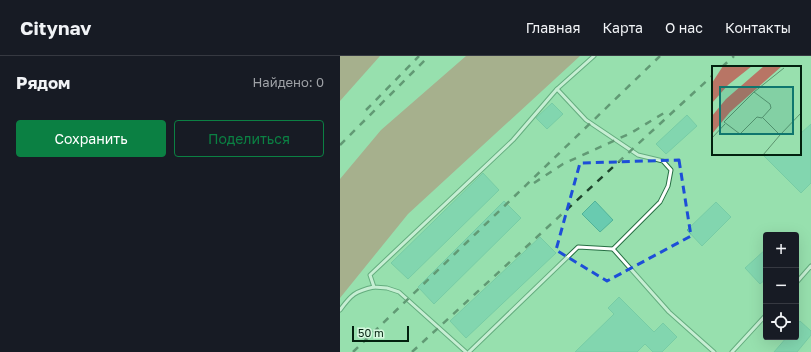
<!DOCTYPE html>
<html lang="ru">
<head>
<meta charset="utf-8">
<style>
	:root { --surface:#171b24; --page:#242831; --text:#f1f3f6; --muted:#9ea1a6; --line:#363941; --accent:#0b8043 }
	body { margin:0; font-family:"Golos Text",sans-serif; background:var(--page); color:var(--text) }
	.controls { position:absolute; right:12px; bottom:12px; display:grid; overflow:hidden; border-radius:4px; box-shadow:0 4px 16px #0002 }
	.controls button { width:36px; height:36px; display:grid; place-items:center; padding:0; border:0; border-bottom:1px solid var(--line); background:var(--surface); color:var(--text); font:20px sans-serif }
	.scale { position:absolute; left:12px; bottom:10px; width:57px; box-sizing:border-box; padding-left:4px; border:2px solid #03210f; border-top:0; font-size:11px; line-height:14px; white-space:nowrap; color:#03210f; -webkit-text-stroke:3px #d5f8de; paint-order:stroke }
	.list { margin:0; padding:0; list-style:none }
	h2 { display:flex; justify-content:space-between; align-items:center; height:52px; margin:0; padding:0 16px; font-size:17px }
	h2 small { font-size:13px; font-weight:400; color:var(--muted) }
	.actions { display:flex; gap:8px; padding:12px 16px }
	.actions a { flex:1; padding:9px 0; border:1px solid var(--accent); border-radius:4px; text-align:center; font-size:14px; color:var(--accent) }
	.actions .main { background:var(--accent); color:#fff }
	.icon { flex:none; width:22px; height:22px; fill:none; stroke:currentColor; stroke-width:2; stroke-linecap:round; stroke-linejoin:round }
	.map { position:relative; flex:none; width:471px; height:296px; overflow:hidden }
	header { display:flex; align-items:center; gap:24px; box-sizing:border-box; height:56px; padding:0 20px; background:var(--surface); border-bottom:1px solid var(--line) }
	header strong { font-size:19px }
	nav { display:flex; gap:22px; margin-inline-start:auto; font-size:14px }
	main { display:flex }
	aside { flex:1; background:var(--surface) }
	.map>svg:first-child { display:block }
</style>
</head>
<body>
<header>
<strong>Citynav</strong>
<nav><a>Главная</a><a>Карта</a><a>О нас</a><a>Контакты</a></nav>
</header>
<main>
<aside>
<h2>Рядом<small>Найдено: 0</small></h2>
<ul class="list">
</ul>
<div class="actions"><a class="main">Сохранить</a><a>Поделиться</a></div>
</aside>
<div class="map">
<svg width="471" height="296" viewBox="0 0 471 296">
	<rect width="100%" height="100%" fill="#98e0ae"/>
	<!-- forest -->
	<g fill="#b87565">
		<path d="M 0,0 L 40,0 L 0,45 Z"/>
		<path d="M 126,0 L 240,0 L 68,158 L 0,242 L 0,123 L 41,74 Z"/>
	</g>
	<!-- building -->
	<g fill="#69cbb0" stroke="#50b399">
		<path d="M 212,47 L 223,58 L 207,73 L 196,62 Z"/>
		<path d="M 347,59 L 357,70 L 326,98 L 316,88 Z"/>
		<path d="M 471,68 L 471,127 L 461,137 L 422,98 L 460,98 L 460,78 Z"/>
		<path d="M 143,117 L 159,134 L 68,223 L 51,207 Z"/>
		<path d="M 164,145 L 181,162 L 94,248 L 78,231 Z"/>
		<path d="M 255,145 L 273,164 L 260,176 L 242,158 Z"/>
		<path d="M 376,146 L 391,161 L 362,190 L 347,174 Z"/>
		<path d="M 200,181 L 216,197 L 126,282 L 110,265 Z"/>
		<path d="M 426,193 L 426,223 L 420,228 L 405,212 Z"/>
		<path d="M 279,241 L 314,276 L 323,267 L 337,281 L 322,296 L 313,296 L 305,288 L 297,296 L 235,296 L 274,258 L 268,252 Z"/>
		<path d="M 460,265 L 471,275 L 471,279 L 457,296 L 434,296 L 447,281 L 456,281 L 456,270 Z"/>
	</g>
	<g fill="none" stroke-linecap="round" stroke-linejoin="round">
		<!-- lane casing -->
		<g stroke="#276f44" stroke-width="5">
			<g id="lane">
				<path d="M 217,33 L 246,64 L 298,99 L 323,105 L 331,114 L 328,130 L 320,146 L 273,193"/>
				<path d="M 456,227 L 471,210"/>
				<path d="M 0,254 C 11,239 15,235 34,231"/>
				<path d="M 126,296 L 59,236 L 47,232 L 34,231 L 30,219 L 173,84 L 217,33 L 254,0"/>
				<path d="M 129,296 L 238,191 L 273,193 L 329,256 L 374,296"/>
				<path d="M 392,296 L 426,259"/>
			</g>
		</g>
		<!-- lane -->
		<use href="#lane" stroke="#fff" stroke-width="3"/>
		<!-- rail -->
		<g stroke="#1f452d" stroke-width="2.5" stroke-dasharray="7 7" stroke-linecap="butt">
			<path d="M 382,11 L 394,0"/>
			<path d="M 26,54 L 79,0"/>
			<path d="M 0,89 L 89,0"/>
			<path d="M 194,127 L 223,108 L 291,77 L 329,54"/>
			<path d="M 13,296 L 320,0"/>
			<path d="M 72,296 L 373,19"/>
		</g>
	</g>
	<!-- marked area -->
	<path d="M0 0H471V296H0ZM 339,104 L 351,180 L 267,225 L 216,194 L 240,107 Z" fill="#98e0ae" fill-opacity=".55" fill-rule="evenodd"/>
	<path fill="none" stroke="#1d4ed8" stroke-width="3" stroke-dasharray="8 5" stroke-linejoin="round" d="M 339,104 L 351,180 L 267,225 L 216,194 L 240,107 Z"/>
	<!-- overview -->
	<g transform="translate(372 10)">
		<rect width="89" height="89" fill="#98e0ae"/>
		<path d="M 11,0 L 40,0 L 16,19 L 0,37 L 0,17 ZM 52,0 L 70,0 L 18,46 L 0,68 L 0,50 L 14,33 Z" fill="#b87565"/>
		<path fill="none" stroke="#5c946e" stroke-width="1" d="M 42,26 L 58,38 L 59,42 L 50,52 L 45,51 L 28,68 L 12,56 L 42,26 L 72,2M 51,52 L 68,69 L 51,89M 68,69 L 89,47M 0,72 L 13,58"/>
		<path fill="#0f766e" fill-opacity="0.15" stroke="#0f766e" stroke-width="2" d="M 8,21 L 81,21 L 81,68 L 8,68 Z"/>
		<rect width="89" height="89" fill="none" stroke="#03210f" stroke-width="2"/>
	</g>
</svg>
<div class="controls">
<button>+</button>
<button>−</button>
<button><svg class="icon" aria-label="locate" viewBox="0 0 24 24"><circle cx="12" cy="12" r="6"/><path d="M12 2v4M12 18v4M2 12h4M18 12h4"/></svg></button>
</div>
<div class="scale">50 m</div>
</div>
</main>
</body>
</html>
